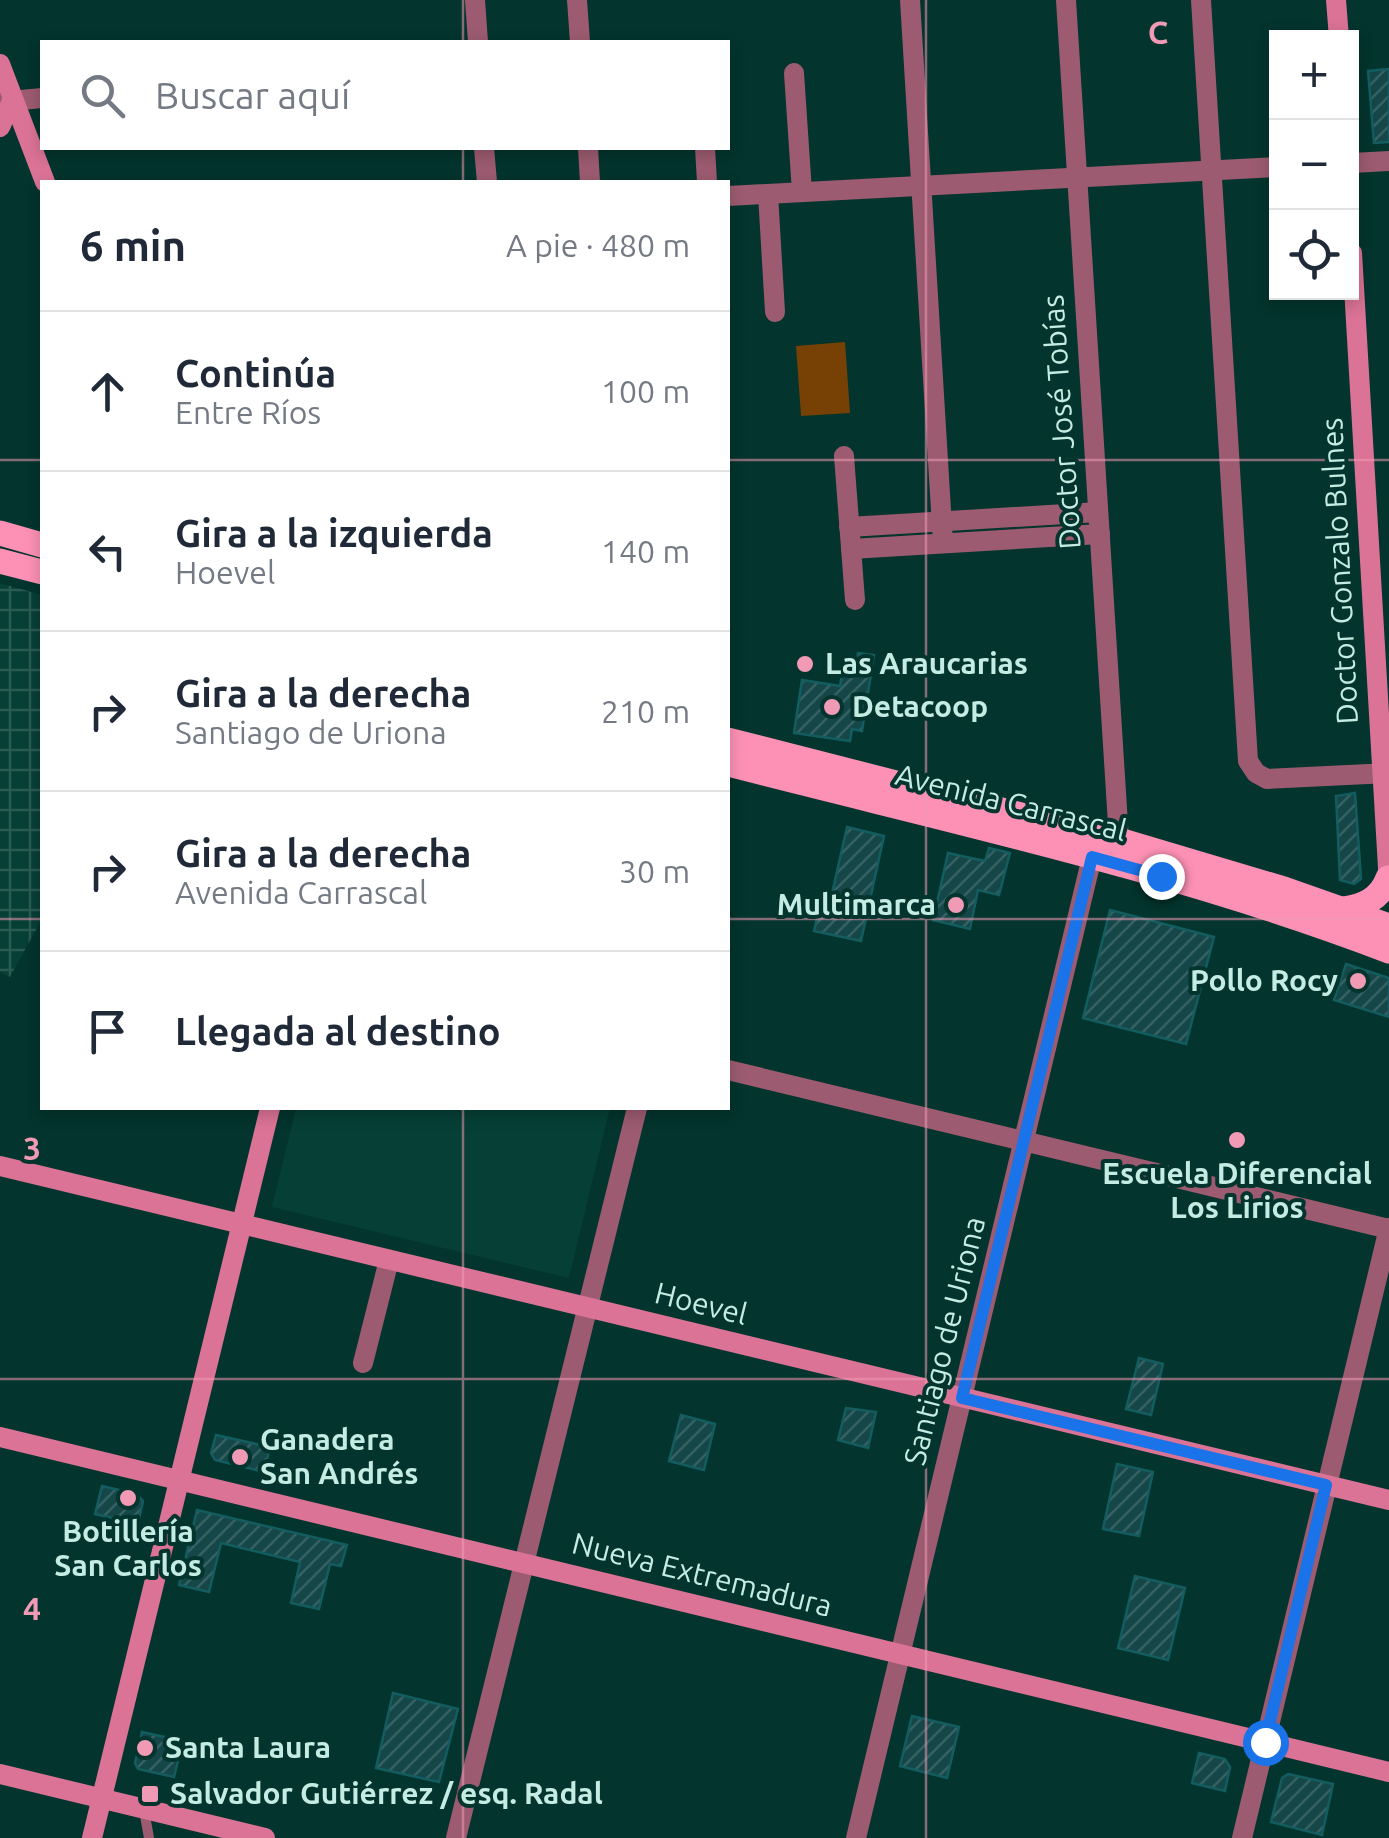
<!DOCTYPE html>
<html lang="es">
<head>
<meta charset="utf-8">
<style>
	:root { --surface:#fff; --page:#f2f2f3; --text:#1f2937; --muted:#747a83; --line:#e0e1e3 }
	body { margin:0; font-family:Ubuntu,sans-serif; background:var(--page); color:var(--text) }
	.controls { position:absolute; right:30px; top:30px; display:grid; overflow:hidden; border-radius:0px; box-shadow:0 5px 15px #0003 }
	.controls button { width:90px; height:90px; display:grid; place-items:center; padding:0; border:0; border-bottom:2px solid var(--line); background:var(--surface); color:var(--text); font:50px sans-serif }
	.stop { position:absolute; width:30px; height:30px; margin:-22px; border:8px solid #1a73e8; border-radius:50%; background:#fff }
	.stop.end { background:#1a73e8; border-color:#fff; box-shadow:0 2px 10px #0008 }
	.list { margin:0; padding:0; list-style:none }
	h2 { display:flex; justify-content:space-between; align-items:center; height:130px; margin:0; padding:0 40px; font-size:42px }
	h2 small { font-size:32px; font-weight:400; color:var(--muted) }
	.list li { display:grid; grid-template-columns:65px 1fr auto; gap:30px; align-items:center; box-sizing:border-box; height:160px; padding:0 40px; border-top:2px solid var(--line) }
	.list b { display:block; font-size:38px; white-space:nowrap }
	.list p { margin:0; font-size:32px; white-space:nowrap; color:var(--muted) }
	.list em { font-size:32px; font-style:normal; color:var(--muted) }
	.icon { flex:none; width:55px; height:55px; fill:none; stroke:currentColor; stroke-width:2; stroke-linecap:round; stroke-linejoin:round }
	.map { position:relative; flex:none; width:1389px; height:1838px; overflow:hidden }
	.search { position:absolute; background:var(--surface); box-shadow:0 5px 15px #0003; left:40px; top:40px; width:690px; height:110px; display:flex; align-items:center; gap:25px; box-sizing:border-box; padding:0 35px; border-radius:0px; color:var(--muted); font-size:38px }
	.panel { position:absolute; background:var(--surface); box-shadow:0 5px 15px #0003; left:40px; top:180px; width:690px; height:930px; border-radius:0px }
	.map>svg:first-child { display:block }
</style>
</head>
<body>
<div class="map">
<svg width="1389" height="1838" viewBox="0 0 1389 1838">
	<defs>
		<pattern id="industrial-grid" width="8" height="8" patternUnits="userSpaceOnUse" patternTransform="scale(2.5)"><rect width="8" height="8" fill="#063f36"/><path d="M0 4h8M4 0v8" fill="none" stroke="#295b53"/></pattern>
		<pattern id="building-hatch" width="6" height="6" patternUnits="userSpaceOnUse" patternTransform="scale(2.5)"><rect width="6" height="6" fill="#154648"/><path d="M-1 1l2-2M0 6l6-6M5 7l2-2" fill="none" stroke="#366162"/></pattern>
	</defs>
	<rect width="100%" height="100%" fill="#03342d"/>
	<!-- built -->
	<path fill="#063f36" d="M 296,1108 L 610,1108 L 569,1278 L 272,1207 Z"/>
	<!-- industrial -->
	<path fill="url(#industrial-grid)" d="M 0,583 L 42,595 L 42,919 L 10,977 L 0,972 Z"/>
	<!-- pitch -->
	<path fill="#774106" d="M 845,342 L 850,413 L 801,416 L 796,346 Z"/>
	<!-- building -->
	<g fill="url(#building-hatch)" stroke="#135d60" stroke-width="2.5">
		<path d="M 1389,69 L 1389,142 L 1374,143 L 1368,71 Z"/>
		<path d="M 858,653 L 874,655 L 862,731 L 852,729 L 850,741 L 794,733 L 802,680 L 840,686 L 842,675 L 855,677 Z"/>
		<path d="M 1355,793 L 1361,879 L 1354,884 L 1340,880 L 1336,796 Z"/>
		<path d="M 847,827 L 884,836 L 861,941 L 814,931 L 820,905 L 829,907 Z"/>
		<path d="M 989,848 L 1010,853 L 999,895 L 978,890 L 970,929 L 933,920 L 948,853 L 985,861 Z"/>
		<path d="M 1110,910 L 1214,937 L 1186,1044 L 1083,1018 Z"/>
		<path d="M 1346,964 L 1389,978 L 1389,1017 L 1334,1000 Z"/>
		<path d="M 1139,1358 L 1163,1364 L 1151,1415 L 1126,1409 Z"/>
		<path d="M 846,1408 L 876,1412 L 868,1448 L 838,1440 Z"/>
		<path d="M 681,1415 L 715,1424 L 704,1470 L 669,1461 Z"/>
		<path d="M 216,1435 L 270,1447 L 264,1472 L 215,1460 L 211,1453 Z"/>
		<path d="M 1117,1464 L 1153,1472 L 1139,1536 L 1103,1529 Z"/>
		<path d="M 102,1486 L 136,1494 L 143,1501 L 138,1524 L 95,1514 Z"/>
		<path d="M 197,1510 L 347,1545 L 341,1566 L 330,1564 L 319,1609 L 291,1603 L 300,1562 L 221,1543 L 209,1592 L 179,1585 Z"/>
		<path d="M 1135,1576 L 1185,1588 L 1168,1660 L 1118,1648 Z"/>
		<path d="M 393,1693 L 458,1709 L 439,1782 L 376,1768 Z"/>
		<path d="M 912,1716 L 959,1727 L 947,1778 L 900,1766 Z"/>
		<path d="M 142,1732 L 183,1741 L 174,1777 L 138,1769 L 135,1763 Z"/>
		<path d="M 1199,1753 L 1225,1759 L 1230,1767 L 1225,1791 L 1192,1783 Z"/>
		<path d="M 1288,1774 L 1333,1784 L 1322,1835 L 1271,1822 L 1282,1778 Z"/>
	</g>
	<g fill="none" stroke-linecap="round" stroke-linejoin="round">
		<!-- lane -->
		<path stroke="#9c5b70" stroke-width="10" d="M 144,1810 L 149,1838"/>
		<!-- street -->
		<g stroke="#9c5b70" stroke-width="20">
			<path d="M 475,0 L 478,42"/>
			<path d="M 577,0 L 580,42"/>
			<path d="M 910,0 L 943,543"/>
			<path d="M 1066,0 L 1119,840"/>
			<path d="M 1201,0 L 1248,761 L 1256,773 L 1267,779 L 1389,773"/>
			<path d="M 794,73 L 802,192"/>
			<path d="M 0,102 L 42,98"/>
			<path d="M 484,148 L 487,182"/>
			<path d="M 588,148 L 590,182"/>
			<path d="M 705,148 L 707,182"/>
			<path d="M 1352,163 L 1389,161"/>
			<path d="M 768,194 L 775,312"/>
			<path d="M 728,196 L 1276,167"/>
			<path d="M 844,456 L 855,600"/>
			<path d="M 849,527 L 1098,512"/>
			<path d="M 851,549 L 1100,534"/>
			<path d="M 728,1070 L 1389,1229"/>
			<path d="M 363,1363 L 389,1260"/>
			<path d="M 456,1838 L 637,1108"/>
			<path d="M 856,1838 L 1092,857"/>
			<path d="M 1242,1838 L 1389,1228"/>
		</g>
		<!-- secondary -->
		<g stroke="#db7396" stroke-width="20">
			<path d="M 1336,0 L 1339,38"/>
			<path d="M 0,64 L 45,182"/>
			<path d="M 0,127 L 13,99"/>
			<path d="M 1352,253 L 1389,885"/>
			<path d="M 0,1166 L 1389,1500"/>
			<path d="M 0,1437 L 1389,1772"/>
			<path d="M 0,1774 L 265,1838"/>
			<path d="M 92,1838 L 270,1108"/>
		</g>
		<!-- primary -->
		<g stroke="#fd91b5" stroke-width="25">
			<path d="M 0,533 L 42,545"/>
			<path d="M 0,561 L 42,572"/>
			<path d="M 728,740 L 1119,840 L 1284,889 L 1389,926"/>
			<path d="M 728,764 C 949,821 1175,869 1389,951"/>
			<path d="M 1343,909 C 1364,906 1380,899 1388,878"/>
		</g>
	</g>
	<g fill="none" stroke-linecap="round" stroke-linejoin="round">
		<!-- route -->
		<path stroke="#1a73e8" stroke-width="12" d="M 1161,876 L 1092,857 L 962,1398 L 1326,1485 L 1265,1742"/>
	</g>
	<!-- grid -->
	<path fill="none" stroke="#f09ab5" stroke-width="2.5" stroke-opacity="0.55" d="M 463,0 L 463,42M 926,0 L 926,1838M 463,148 L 463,182M 0,460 L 42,460M 728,460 L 1389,460M 0,919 L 42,919M 728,919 L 1389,919M 463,1108 L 463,1838M 0,1379 L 1389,1379"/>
	<!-- markers -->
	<g fill="#f09ab5" stroke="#03342d" stroke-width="4">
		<circle cx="805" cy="664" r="10"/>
		<circle cx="832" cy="707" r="10"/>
		<circle cx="956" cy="905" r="10"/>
		<circle cx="1358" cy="981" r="10"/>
		<circle cx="1237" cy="1140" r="10"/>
		<circle cx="240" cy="1457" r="10"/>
		<circle cx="128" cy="1498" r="10"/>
		<circle cx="145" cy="1748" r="10"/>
		<rect x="140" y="1784" width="20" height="20" rx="5"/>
	</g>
	<g text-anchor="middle" stroke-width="8" stroke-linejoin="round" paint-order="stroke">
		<!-- street labels -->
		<g font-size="30" fill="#c5ece3" stroke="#03342d">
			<text transform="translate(1062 422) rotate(-94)" y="10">Doctor José Tobías</text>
			<text transform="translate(1340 571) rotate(-93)" y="10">Doctor Gonzalo Bulnes</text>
			<text transform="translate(1011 803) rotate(14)" y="10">Avenida Carrascal</text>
			<text transform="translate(701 1304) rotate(14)" y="10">Hoevel</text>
			<text transform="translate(945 1341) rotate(-76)" y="10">Santiago de Uriona</text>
			<text transform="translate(702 1575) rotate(14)" y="10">Nueva Extremadura</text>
		</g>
		<!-- poi labels -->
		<g font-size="30" font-weight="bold" fill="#c5ece3" stroke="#03342d" text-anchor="start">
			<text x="825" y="674">Las Araucarias</text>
			<text x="852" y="717">Detacoop</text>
			<text x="936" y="915" text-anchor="end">Multimarca</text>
			<text x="1338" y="991" text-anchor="end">Pollo Rocy</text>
			<text x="1237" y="1184" text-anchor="middle">Escuela Diferencial<tspan x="1237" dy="34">Los Lirios</tspan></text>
			<text x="260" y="1450">Ganadera<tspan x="260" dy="34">San Andrés</tspan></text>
			<text x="128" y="1542" text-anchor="middle">Botillería<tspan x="128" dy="34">San Carlos</tspan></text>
			<text x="165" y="1758">Santa Laura</text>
			<text x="170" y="1804">Salvador Gutiérrez / esq. Radal</text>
		</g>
	</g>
	<g font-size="32" text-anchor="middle" font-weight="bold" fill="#f09ab5" stroke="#03342d" stroke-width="8" stroke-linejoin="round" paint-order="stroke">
		<text x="1158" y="44">C</text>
		<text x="32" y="1160">3</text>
		<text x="32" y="1620">4</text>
	</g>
</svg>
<div class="controls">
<button>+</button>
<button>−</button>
<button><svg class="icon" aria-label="locate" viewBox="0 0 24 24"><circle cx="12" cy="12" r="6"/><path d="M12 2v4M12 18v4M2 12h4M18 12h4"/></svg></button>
</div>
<div class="stop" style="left:1265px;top:1742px"></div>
<div class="stop end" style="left:1161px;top:876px"></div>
<div class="search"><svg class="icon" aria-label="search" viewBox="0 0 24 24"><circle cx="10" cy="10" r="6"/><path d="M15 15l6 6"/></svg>Buscar aquí</div>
<section class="panel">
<h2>6 min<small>A pie · 480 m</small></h2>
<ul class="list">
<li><svg class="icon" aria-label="ahead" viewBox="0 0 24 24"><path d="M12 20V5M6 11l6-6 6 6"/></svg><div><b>Continúa</b><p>Entre Ríos</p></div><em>100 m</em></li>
<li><svg class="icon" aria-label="left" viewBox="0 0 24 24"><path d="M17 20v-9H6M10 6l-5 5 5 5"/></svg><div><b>Gira a la izquierda</b><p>Hoevel</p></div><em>140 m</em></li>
<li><svg class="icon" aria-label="right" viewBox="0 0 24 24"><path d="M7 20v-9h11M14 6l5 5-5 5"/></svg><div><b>Gira a la derecha</b><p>Santiago de Uriona</p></div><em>210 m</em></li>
<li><svg class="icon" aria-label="right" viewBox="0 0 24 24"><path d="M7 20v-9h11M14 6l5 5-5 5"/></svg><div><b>Gira a la derecha</b><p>Avenida Carrascal</p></div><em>30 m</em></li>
<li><svg class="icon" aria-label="arrive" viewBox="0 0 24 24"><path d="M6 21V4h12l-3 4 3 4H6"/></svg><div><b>Llegada al destino</b></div></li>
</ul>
</section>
</div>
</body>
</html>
